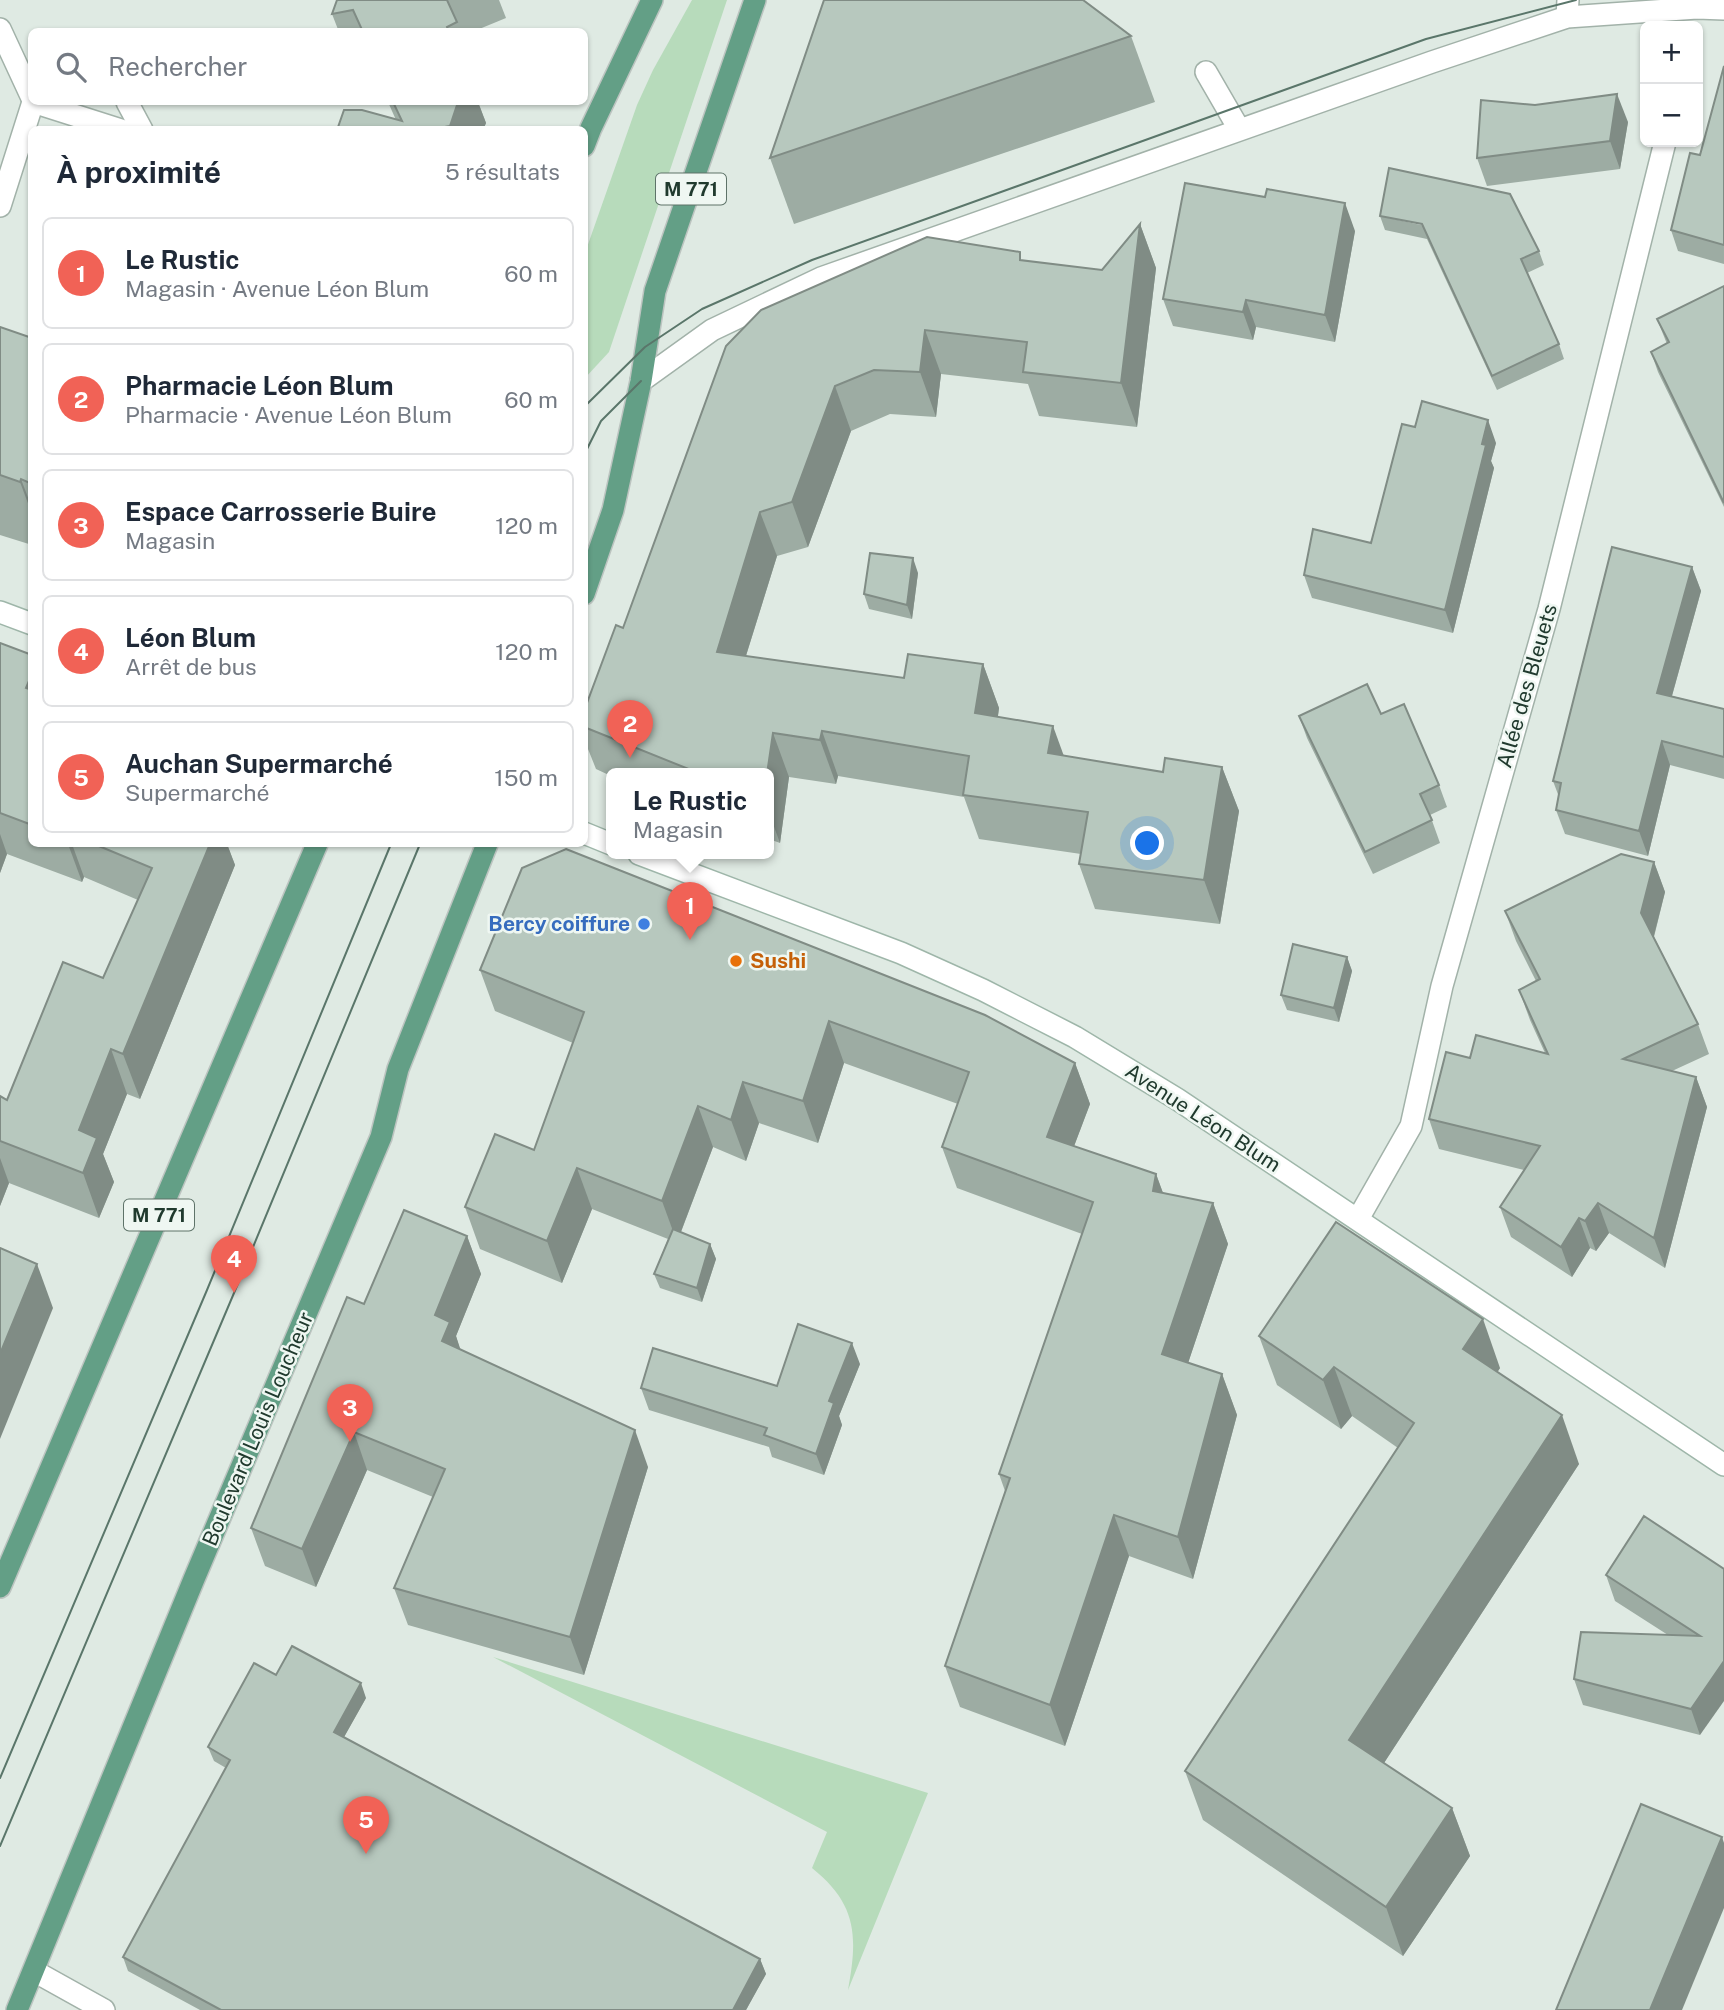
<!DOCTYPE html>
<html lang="fr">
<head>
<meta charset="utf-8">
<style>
	:root { --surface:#fff; --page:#f6f6f7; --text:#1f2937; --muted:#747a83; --line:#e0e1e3; --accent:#f16256 }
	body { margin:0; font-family:"Public Sans",sans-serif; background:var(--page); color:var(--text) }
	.controls { position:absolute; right:21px; top:21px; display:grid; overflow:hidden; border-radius:10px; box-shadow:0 2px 5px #0004 }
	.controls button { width:63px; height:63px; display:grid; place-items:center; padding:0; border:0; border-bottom:2px solid var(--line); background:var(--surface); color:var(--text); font:35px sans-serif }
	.you { position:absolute; left:1148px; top:844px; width:24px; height:24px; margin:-18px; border:5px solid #fff; border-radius:50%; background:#1a73e8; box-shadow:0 0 0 10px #1a73e833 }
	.badge { display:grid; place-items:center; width:46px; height:46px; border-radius:50%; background:var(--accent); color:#fff; font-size:23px; font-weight:700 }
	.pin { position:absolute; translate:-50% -58px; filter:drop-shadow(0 2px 4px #0008) }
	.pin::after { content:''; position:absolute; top:37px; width:24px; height:21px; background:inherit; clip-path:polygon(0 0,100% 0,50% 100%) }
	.popup { position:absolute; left:606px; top:768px; width:168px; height:91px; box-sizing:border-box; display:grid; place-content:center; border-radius:10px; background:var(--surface); filter:drop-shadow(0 2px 5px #0005); font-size:23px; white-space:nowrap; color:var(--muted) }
	.popup b { font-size:26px; color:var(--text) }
	.popup::after { content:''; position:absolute; left:50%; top:100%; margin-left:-14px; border:14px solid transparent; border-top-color:var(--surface) }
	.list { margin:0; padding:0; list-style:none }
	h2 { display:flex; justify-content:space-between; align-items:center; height:91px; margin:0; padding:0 28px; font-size:30px }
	h2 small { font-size:23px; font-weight:400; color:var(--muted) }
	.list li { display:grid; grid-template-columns:46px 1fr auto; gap:21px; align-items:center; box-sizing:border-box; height:112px; margin:0 14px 14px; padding:0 14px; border:2px solid var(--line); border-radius:10px }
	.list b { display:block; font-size:26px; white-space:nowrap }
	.list p { margin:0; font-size:23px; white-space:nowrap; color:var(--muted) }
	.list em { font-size:23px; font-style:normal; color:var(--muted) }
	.icon { flex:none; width:38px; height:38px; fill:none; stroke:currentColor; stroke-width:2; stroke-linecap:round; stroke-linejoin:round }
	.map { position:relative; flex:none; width:1724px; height:2010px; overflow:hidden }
	.search { position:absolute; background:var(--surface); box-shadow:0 2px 5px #0004; left:28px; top:28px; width:560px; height:77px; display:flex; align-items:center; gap:18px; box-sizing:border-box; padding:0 24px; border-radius:10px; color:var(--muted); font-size:26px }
	.panel { position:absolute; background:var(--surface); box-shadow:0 2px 5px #0004; left:28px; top:126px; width:560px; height:721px; border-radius:10px }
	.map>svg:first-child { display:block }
</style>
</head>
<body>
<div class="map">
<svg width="1724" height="2010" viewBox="0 0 1724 2010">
	<rect width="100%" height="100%" fill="#dfeae3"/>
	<!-- grass -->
	<g fill="#b7dbbb">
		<path d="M 692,0 L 727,0 L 609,352 L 585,378 L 585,253 L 637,105 L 653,70 Z"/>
		<path d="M 493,1657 L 928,1793 L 848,1990 C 858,1936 857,1904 812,1868 L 827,1832 Z"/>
	</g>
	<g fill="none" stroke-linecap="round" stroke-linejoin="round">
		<!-- service casing -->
		<g stroke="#a2b2a9" stroke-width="24">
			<g id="service">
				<path d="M 1567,17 L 1568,0"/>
				<path d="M 0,29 L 32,98"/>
				<path d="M 1206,72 L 1239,129"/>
				<path d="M 33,102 L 121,130"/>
				<path d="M 127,102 L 142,130"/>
				<path d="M 0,206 L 33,102"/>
			</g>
		</g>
		<!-- minor casing -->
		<g stroke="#a2b2a9" stroke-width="24">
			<g id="minor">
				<path d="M 641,381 L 712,330 L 821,278 L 1432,62 L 1567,17 L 1697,8 L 1724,9"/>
				<path d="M 1358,1219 L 1411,1126 L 1442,986 L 1549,609 L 1665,142"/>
				<path d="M 34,1971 L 104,2010"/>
			</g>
		</g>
		<!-- secondary casing -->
		<g stroke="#9eb6a9" stroke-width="24">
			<g id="secondary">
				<path d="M 0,612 L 32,624"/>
				<path d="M 584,833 L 611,844"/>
				<path d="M 639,854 L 901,953 L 983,990 L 1075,1037 L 1177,1099 L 1724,1465"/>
			</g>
		</g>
		<!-- primary casing -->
		<g stroke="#bcc4c0" stroke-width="24">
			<g id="primary">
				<path d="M 584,146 L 591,128 L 652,0"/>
				<path d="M 584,594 L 613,510 L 641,381 L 655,291 L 755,0"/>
				<path d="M 0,1587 L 317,844"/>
				<path d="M 17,2010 L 194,1579 L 381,1137 L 398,1069 L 487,844"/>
			</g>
		</g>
		<!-- service -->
		<use href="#service" stroke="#fff" stroke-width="21"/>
		<!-- minor -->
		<use href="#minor" stroke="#fff" stroke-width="21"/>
		<!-- secondary -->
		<use href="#secondary" stroke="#fff" stroke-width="21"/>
		<!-- primary -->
		<use href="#primary" stroke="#639f86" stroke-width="21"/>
		<!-- tram -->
		<g stroke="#5a766a" stroke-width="2">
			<path d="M 584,407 L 645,347 L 702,309 L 812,260 L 1426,39 L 1576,0"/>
			<path d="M 584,455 L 601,421 L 641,381"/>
			<path d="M 0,1778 L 207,1290 L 391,844"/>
			<path d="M 0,1846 L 234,1293 L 420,844"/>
		</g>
	</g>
	<!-- wall -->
	<g fill="#9daca3">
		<path d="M 337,0 L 499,0 L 506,18 L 472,32 L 339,32 L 332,14 Z"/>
		<path d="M 1131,36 L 1155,102 L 794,224 L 770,158 Z"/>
		<path d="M 1724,66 L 1724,264 L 1678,251 L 1671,230 L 1700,155 Z"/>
		<path d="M 388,102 L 478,102 L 486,123 L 483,130 L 337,130 L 396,120 Z"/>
		<path d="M 1628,122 L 1620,169 L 1487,186 L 1477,158 Z"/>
		<path d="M 1380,216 L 1539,251 L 1544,265 L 1527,273 L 1559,344 L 1564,359 L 1497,390 L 1427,239 L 1385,230 Z"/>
		<path d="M 1140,224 L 1156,268 L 1137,427 L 1039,416 L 1028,384 L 941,374 L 936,417 L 890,414 L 851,431 L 808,547 L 777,556 L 746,656 L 904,678 L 983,664 L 999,708 L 998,716 L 1064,756 L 1163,772 L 1222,767 L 1239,811 L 1220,924 L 1095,909 L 1079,864 L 1081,854 L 979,839 L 964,797 L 838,776 L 836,784 L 789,777 L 780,843 L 769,839 L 769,774 L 611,774 L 611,776 L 596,769 L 584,739 L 584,711 L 623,628 L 726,346 L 1023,261 L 1102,270 Z"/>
		<path d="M 1355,231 L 1335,342 L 1256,327 L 1253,340 L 1173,326 L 1163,299 Z"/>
		<path d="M 1724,286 L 1724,507 L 1658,372 L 1651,352 L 1667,344 L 1657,319 Z"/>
		<path d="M 0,327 L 32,338 L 32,545 L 0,535 Z"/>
		<path d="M 1415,427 L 1496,443 L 1491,461 L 1494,468 L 1453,633 L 1312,598 L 1304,575 L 1371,543 Z"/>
		<path d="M 1692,567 L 1701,591 L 1672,696 L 1724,709 L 1724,779 L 1670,765 L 1648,856 L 1565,834 L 1556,810 L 1559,797 L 1553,781 Z"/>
		<path d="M 918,573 L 912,619 L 869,609 L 864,594 Z"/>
		<path d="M 0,643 L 32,655 L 32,844 L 227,844 L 235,865 L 140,1099 L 127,1094 L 103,1154 L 114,1182 L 99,1218 L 9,1183 L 0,1206 L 0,1096 L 7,1100 L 103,978 L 138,900 L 84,877 L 82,882 L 7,854 L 0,873 Z"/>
		<path d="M 1381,714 L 1439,785 L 1447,807 L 1430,815 L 1440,843 L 1373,874 L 1307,738 L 1299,716 Z"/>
		<path d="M 1654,862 L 1665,892 L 1654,937 L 1698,1024 L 1709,1054 L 1672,1071 L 1696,1077 L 1707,1107 L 1665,1268 L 1609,1233 L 1596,1251 L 1590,1248 L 1572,1277 L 1511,1237 L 1500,1207 L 1524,1170 L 1439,1149 L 1429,1119 L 1470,1058 L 1545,1053 L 1530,1020 L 1519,990 L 1536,981 L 1516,941 L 1505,911 Z"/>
		<path d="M 522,868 L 1075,1063 L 1090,1104 L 1074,1146 L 1156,1174 L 1163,1193 L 1213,1203 L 1228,1244 L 1188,1363 L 1222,1374 L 1237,1415 L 1193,1579 L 1129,1556 L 1065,1746 L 960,1707 L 945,1666 L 1005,1491 L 999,1474 L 1082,1234 L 957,1188 L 942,1147 L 958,1104 L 844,1063 L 818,1143 L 759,1123 L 746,1161 L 713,1147 L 681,1232 L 710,1244 L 716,1259 L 702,1302 L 660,1288 L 654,1274 L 668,1239 L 592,1209 L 562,1283 L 480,1249 L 465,1207 L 534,1150 L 573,1043 L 495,1011 L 480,970 Z"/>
		<path d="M 1347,957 L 1352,971 L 1339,1022 L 1287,1010 L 1281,995 Z"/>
		<path d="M 467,1236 L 481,1274 L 456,1336 L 460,1350 L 648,1467 L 584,1675 L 408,1625 L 394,1588 L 433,1497 L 367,1470 L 316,1587 L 265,1566 L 251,1528 L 364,1304 Z"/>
		<path d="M 1259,1336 L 1500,1368 L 1497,1372 L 1579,1464 L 1384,1763 L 1452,1808 L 1470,1856 L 1403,1956 L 1203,1820 L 1185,1771 L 1398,1448 L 1352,1416 L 1341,1429 L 1277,1385 Z"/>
		<path d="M 860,1364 L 839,1416 L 842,1425 L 824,1475 L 772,1457 L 769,1447 L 649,1410 L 641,1388 L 777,1386 Z"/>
		<path d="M 1724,1569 L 1700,1735 L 1583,1705 L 1574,1679 L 1668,1635 L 1615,1601 L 1606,1575 Z"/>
		<path d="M 366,1698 L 344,1737 L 760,1959 L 766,1974 L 746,2010 L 200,2010 L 128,1971 L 123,1957 L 226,1768 L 214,1761 L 208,1747 Z"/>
	</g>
	<!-- shaded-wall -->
	<g fill="#808c85">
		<path d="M 1617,94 L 1628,122 L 1620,169 L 1610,141 Z"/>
		<path d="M 458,102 L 478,102 L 486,123 L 483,130 L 452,130 L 450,126 Z"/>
		<path d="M 1345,203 L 1355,231 L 1335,342 L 1325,315 Z"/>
		<path d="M 1140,224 L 1156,268 L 1137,427 L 1121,383 Z"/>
		<path d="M 1246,300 L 1256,327 L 1253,340 L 1243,312 Z"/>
		<path d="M 925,330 L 941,374 L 936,417 L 920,372 Z"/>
		<path d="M 835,386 L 851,431 L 808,547 L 792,502 Z"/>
		<path d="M 1488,420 L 1496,443 L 1491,461 L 1494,468 L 1453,633 L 1445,610 Z"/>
		<path d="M 21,479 L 32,508 L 32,514 L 20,482 Z"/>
		<path d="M 760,512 L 777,556 L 733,697 L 717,652 Z"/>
		<path d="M 913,558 L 918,573 L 912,619 L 907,605 Z"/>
		<path d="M 1692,567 L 1701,591 L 1666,717 L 1657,693 Z"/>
		<path d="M 983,664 L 999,708 L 992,757 L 975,713 Z"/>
		<path d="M 32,674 L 32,703 L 26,688 Z"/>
		<path d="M 1053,726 L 1069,770 L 1048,753 Z"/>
		<path d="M 822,731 L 838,776 L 836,784 L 820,740 Z"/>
		<path d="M 773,733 L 789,777 L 780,843 L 769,813 L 769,774 L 767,774 Z"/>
		<path d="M 1662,741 L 1670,765 L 1648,856 L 1639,831 Z"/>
		<path d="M 1222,767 L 1239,811 L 1220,924 L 1204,880 Z"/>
		<path d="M 0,834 L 7,854 L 0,873 Z"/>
		<path d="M 68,844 L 72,844 L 84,877 L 82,882 Z"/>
		<path d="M 210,844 L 227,844 L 235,865 L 140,1099 L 123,1054 Z"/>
		<path d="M 1654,862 L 1665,892 L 1652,943 L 1641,913 Z"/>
		<path d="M 1347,957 L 1352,971 L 1339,1022 L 1334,1008 Z"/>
		<path d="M 829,1021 L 844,1063 L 818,1143 L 803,1101 Z"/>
		<path d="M 111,1049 L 127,1094 L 103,1154 L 114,1182 L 99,1218 L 83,1173 L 79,1130 Z"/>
		<path d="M 1075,1063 L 1090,1104 L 1062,1178 L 1047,1137 Z"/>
		<path d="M 1696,1077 L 1707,1107 L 1665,1268 L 1654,1238 Z"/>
		<path d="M 743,1082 L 759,1123 L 746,1161 L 731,1120 Z"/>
		<path d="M 698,1106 L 713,1147 L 677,1242 L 662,1201 Z"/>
		<path d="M 0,1158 L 9,1183 L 0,1206 Z"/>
		<path d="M 577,1168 L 592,1209 L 562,1283 L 547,1241 Z"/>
		<path d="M 1156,1174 L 1171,1215 L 1153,1191 Z"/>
		<path d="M 1213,1203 L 1228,1244 L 1177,1396 L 1162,1354 Z"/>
		<path d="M 1598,1203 L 1609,1233 L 1596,1251 L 1585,1221 Z"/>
		<path d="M 1579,1218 L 1590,1248 L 1572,1277 L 1561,1247 Z"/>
		<path d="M 467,1236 L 481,1274 L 456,1336 L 464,1360 L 442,1341 L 435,1315 Z"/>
		<path d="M 710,1244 L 716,1259 L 702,1302 L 697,1288 Z"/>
		<path d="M 37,1264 L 53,1308 L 0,1439 L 0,1354 Z"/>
		<path d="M 1483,1319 L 1500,1368 L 1481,1398 L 1463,1349 Z"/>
		<path d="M 852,1343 L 860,1364 L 839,1416 L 842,1425 L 824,1475 L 816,1454 L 829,1401 Z"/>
		<path d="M 1334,1367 L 1352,1416 L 1341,1429 L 1323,1380 Z"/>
		<path d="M 1222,1374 L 1237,1415 L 1193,1579 L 1178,1537 Z"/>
		<path d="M 1562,1415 L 1579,1464 L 1367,1789 L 1349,1740 Z"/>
		<path d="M 635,1430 L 648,1467 L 584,1675 L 570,1637 Z"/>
		<path d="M 354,1432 L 367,1470 L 316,1587 L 302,1549 Z"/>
		<path d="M 1114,1515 L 1129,1556 L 1065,1746 L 1050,1705 Z"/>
		<path d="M 1724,1661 L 1724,1701 L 1700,1735 L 1691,1709 Z"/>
		<path d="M 361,1683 L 366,1698 L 339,1746 L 334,1732 Z"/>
		<path d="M 1452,1808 L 1470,1856 L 1403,1956 L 1386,1907 Z"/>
		<path d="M 1722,1837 L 1724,1843 L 1724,1908 L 1682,2010 L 1650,2010 Z"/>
		<path d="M 760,1959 L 766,1974 L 746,2010 L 733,2010 Z"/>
	</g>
	<!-- building -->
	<g fill="#b7c8be" stroke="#808c85" stroke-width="2">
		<path d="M 337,0 L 447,0 L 457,22 L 447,27 L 449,32 L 363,32 L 353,10 L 332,14 Z"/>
		<path d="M 824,0 L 1083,0 L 1131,36 L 770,158 Z"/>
		<path d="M 1724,66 L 1724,245 L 1671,230 L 1690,153 L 1700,155 Z"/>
		<path d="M 1617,94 L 1610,141 L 1477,158 L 1481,100 L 1535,105 Z"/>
		<path d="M 393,102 L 458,102 L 450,126 L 439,128 L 439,130 L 337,130 L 344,110 L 362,110 L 402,121 Z"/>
		<path d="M 1389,168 L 1510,194 L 1539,251 L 1521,259 L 1559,344 L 1492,376 L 1422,224 L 1380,216 Z"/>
		<path d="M 1185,183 L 1265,197 L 1267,189 L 1345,203 L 1325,315 L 1246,300 L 1243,312 L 1163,299 Z"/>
		<path d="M 1140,224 L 1121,383 L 1023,372 L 1027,342 L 925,330 L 920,372 L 874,370 L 835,386 L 792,502 L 760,512 L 717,652 L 904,678 L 908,654 L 983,664 L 975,713 L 1053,726 L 1048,753 L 1163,772 L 1165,758 L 1222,767 L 1204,880 L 1079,864 L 1088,812 L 963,795 L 969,756 L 822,731 L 820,740 L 773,733 L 767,774 L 701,774 L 584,727 L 584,711 L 616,625 L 623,628 L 726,346 L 761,310 L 927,237 L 1020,252 L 1020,260 L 1102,270 Z"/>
		<path d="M 1724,286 L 1724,503 L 1651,352 L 1669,342 L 1657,319 Z"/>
		<path d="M 0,327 L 32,338 L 32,484 L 21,479 L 20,482 L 0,475 Z"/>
		<path d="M 1422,401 L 1488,420 L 1482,444 L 1486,445 L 1445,610 L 1304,575 L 1313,529 L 1371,543 L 1402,424 L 1415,427 Z"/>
		<path d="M 1612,547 L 1692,567 L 1657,693 L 1724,709 L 1724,757 L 1662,741 L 1639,831 L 1556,810 L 1561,783 L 1553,781 Z"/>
		<path d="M 870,553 L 913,558 L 907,605 L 864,594 Z"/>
		<path d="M 0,643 L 32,655 L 32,674 L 26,688 L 32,690 L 32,825 L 0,813 Z"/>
		<path d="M 1367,684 L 1381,714 L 1404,704 L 1439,785 L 1420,794 L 1432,820 L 1365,852 L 1299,716 Z"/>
		<path d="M 94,844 L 210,844 L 123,1054 L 111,1049 L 79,1130 L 97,1138 L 83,1173 L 0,1141 L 0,1096 L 7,1100 L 63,962 L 103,978 L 152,868 Z"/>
		<path d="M 566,849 L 985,1015 L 1075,1063 L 1047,1137 L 1156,1174 L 1153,1191 L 1213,1203 L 1162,1354 L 1222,1374 L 1178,1537 L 1114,1515 L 1050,1705 L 945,1666 L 1010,1478 L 999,1474 L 1093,1202 L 942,1147 L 969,1072 L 829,1021 L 803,1101 L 743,1082 L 731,1120 L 698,1106 L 662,1201 L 577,1168 L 547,1241 L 465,1207 L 495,1134 L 534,1150 L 584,1012 L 480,970 L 522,868 Z"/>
		<path d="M 1621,854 L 1654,862 L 1641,913 L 1698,1024 L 1623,1059 L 1696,1077 L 1654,1238 L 1598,1203 L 1585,1221 L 1579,1218 L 1561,1247 L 1500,1207 L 1540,1146 L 1429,1119 L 1446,1052 L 1470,1058 L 1476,1035 L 1548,1054 L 1519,990 L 1540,979 L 1505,911 Z"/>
		<path d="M 1293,944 L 1347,957 L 1334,1008 L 1281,995 Z"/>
		<path d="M 404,1210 L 467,1236 L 435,1315 L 450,1322 L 442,1341 L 635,1430 L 570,1637 L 394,1588 L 445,1469 L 354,1432 L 302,1549 L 251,1528 L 347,1297 L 364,1304 Z"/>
		<path d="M 1336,1222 L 1483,1319 L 1463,1349 L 1562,1415 L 1349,1740 L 1452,1808 L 1386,1907 L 1185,1771 L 1414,1423 L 1334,1367 L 1323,1380 L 1259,1336 Z"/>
		<path d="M 673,1229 L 710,1244 L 697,1288 L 654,1274 Z"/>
		<path d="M 0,1248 L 37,1264 L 0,1354 Z"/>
		<path d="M 798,1324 L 852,1343 L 829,1401 L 834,1403 L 816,1454 L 764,1435 L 767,1428 L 641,1388 L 653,1348 L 777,1386 Z"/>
		<path d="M 1644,1516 L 1724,1569 L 1724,1661 L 1691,1709 L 1574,1679 L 1581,1632 L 1700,1636 L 1606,1575 Z"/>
		<path d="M 292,1646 L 361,1683 L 334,1732 L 760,1959 L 733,2010 L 221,2010 L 123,1957 L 230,1760 L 208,1747 L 254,1663 L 276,1675 Z"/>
		<path d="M 1641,1804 L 1722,1837 L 1650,2010 L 1556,2010 Z"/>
	</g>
	<!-- markers -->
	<circle fill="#3f7fe0" stroke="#eff7f2" stroke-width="2.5" cx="644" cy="924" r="7"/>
	<circle fill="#e8710a" stroke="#eff7f2" stroke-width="2.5" cx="736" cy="961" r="7"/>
	<g text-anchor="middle" stroke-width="5" stroke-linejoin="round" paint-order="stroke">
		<!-- shield labels -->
		<g fill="#eff7f2" stroke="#5e7369" stroke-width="2">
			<rect x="656" y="173.5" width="70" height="31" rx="5"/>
			<rect x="124" y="1199.5" width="70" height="31" rx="5"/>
		</g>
		<g font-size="19" font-weight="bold" fill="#203a2e">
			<text x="691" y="196">M 771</text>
			<text x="159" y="1222">M 771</text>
		</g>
		<!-- street labels -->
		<g font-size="21" fill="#203a2e" stroke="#eff7f2">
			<text transform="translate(1527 686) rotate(-74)" y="7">Allée des Bleuets</text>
			<text transform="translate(1203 1118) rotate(33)" y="7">Avenue Léon Blum</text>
			<text transform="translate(258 1429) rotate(-67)" y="7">Boulevard Louis Loucheur</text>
		</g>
		<!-- shop labels -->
		<g font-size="21" font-weight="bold" fill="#366cbe" stroke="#eff7f2" text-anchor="end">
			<text x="630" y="931">Bercy coiffure</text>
		</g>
		<!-- food labels -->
		<g font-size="21" font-weight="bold" fill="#c56008" stroke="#eff7f2" text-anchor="start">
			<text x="750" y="968">Sushi</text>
		</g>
	</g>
</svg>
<div class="controls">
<button>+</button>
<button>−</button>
</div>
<div class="you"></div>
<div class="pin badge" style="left:690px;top:940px">1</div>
<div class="popup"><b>Le Rustic</b>Magasin</div>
<div class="pin badge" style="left:630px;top:758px">2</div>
<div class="pin badge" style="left:350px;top:1442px">3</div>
<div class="pin badge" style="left:234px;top:1293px">4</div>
<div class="pin badge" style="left:366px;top:1854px">5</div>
<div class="search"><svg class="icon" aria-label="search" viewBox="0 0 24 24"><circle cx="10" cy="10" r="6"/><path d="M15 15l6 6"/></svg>Rechercher</div>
<section class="panel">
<h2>À proximité<small>5 résultats</small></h2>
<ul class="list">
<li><span class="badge">1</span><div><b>Le Rustic</b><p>Magasin · Avenue Léon Blum</p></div><em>60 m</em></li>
<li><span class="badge">2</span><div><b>Pharmacie Léon Blum</b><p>Pharmacie · Avenue Léon Blum</p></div><em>60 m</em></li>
<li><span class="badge">3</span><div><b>Espace Carrosserie Buire</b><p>Magasin</p></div><em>120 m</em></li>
<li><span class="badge">4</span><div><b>Léon Blum</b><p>Arrêt de bus</p></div><em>120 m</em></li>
<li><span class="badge">5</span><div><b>Auchan Supermarché</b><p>Supermarché</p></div><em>150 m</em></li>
</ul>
</section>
</div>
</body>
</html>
